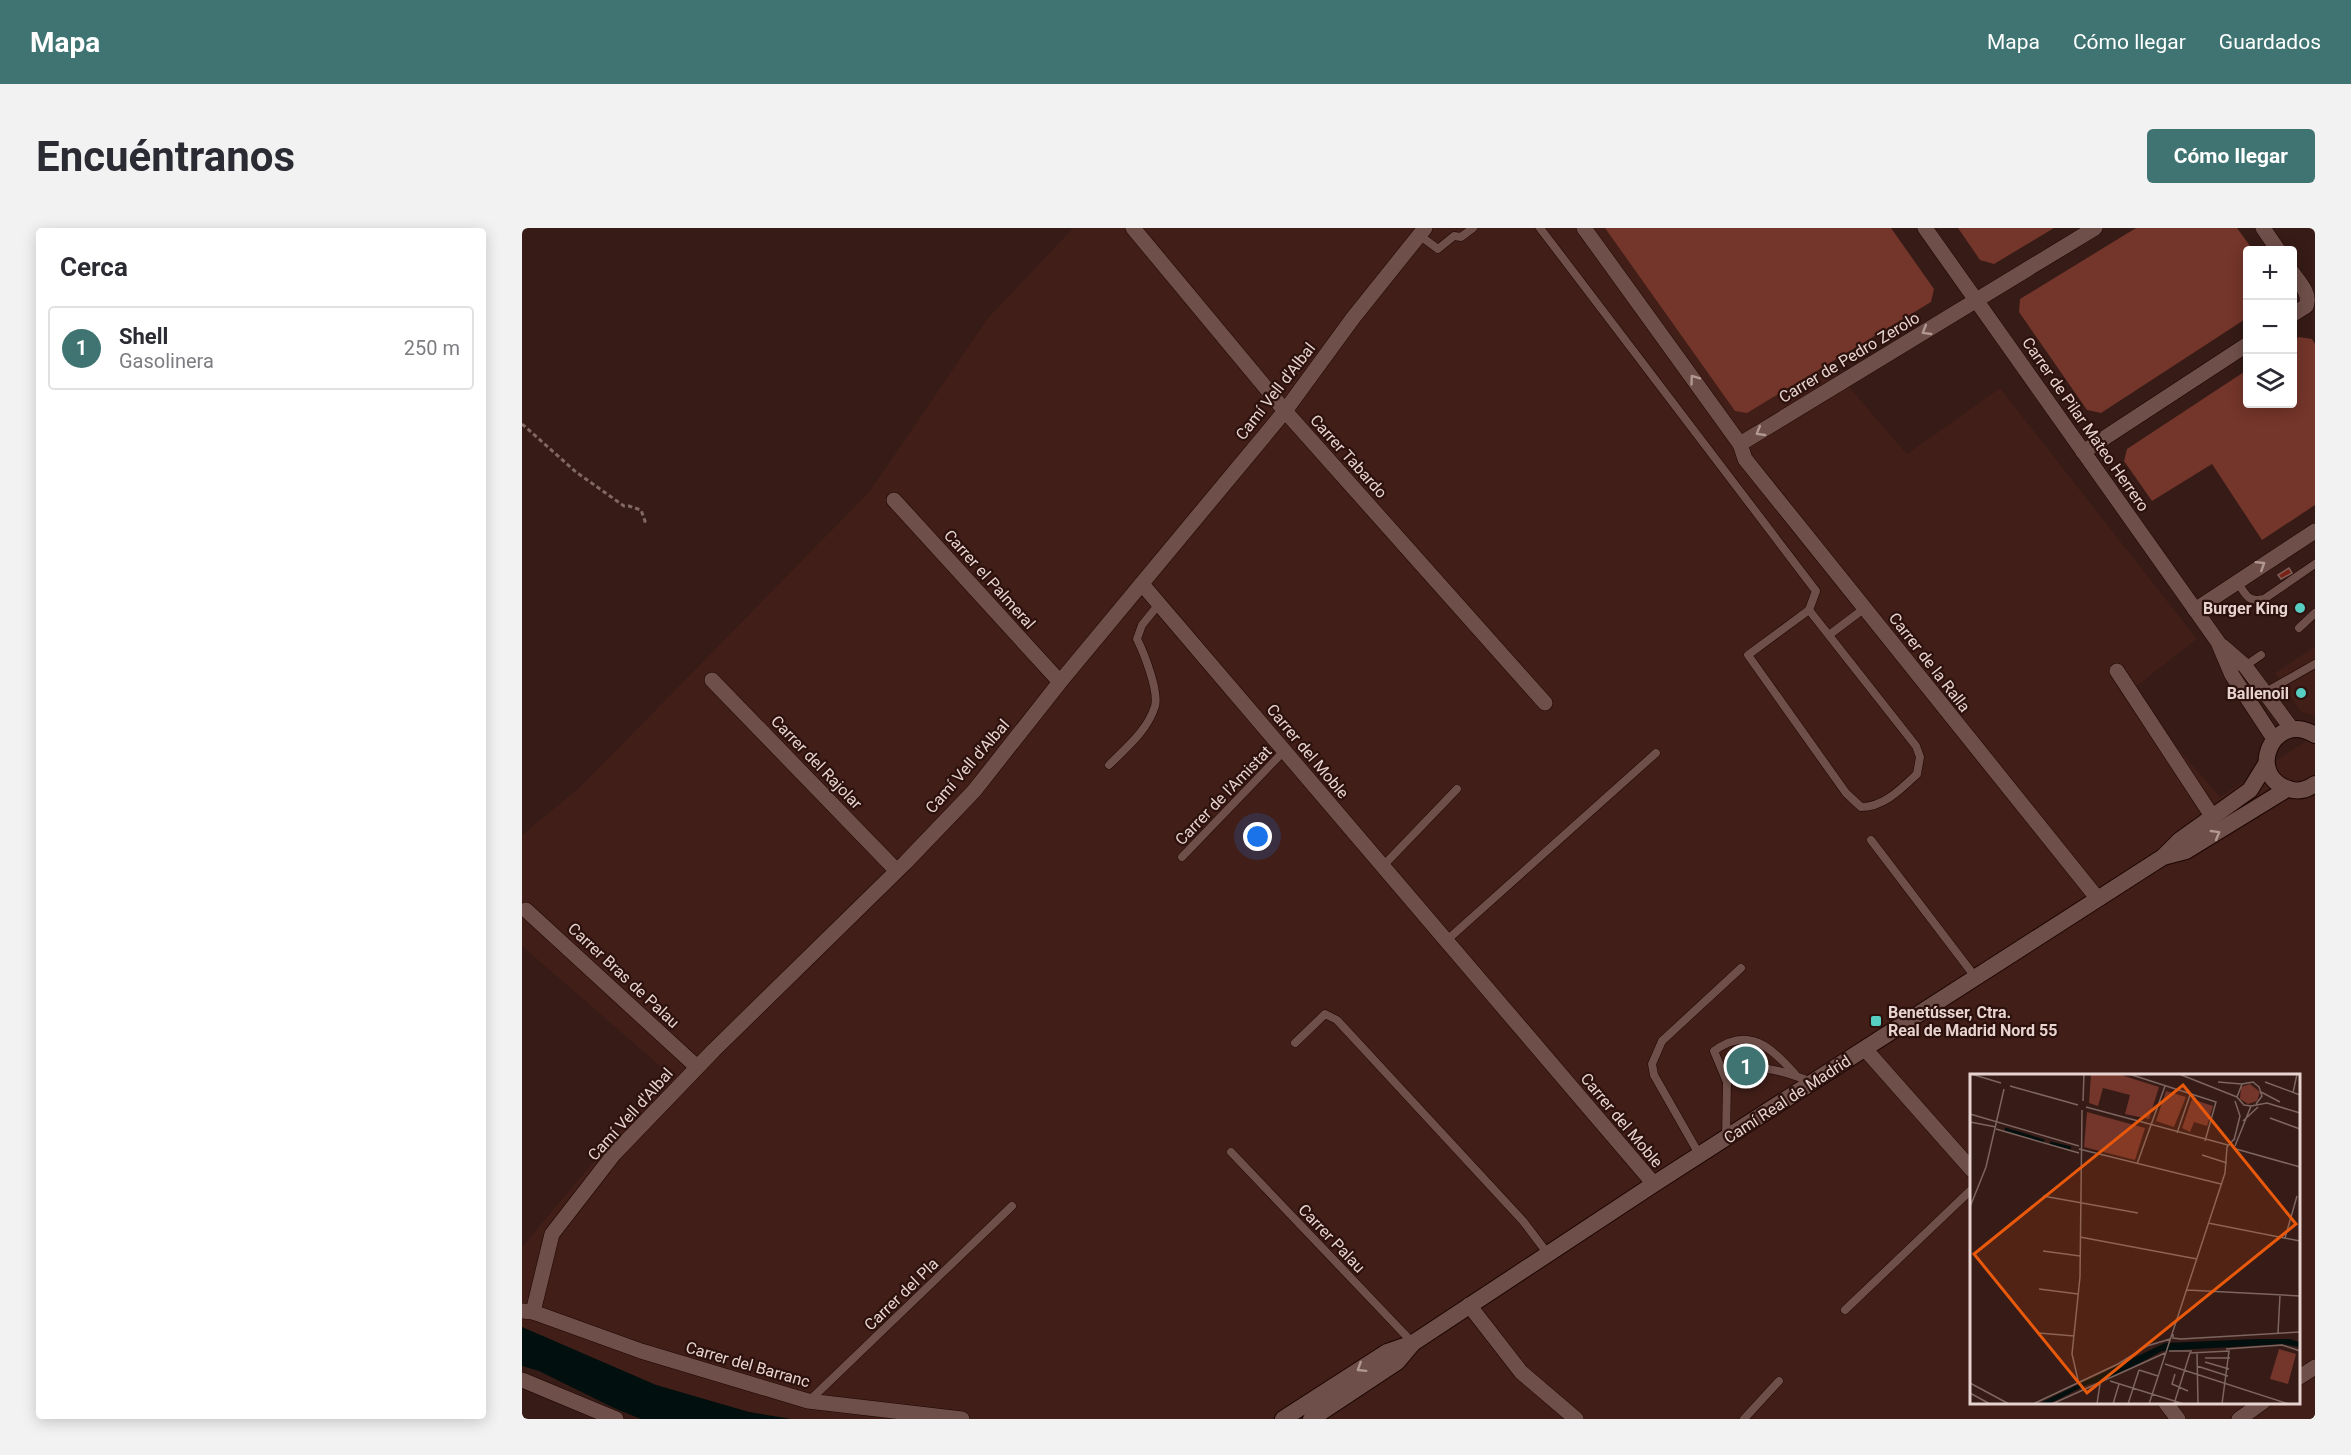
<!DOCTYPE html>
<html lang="es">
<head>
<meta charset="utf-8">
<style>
	:root { --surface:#fff; --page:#f2f2f3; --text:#2b2b33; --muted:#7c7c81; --line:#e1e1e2; --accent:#3f7473 }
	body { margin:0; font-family:Roboto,sans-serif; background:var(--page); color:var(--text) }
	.controls { position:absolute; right:18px; top:18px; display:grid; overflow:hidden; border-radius:6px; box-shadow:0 3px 15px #0003 }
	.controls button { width:54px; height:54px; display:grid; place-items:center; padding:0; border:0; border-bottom:2px solid var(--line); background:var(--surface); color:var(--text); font:30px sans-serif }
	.you { position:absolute; left:736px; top:609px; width:21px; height:21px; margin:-15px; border:4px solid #fff; border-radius:50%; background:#1a73e8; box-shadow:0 0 0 9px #1a73e833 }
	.badge { display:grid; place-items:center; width:39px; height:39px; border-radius:50%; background:var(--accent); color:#fff; font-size:20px; font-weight:700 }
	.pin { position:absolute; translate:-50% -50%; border:3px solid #fff; box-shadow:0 2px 6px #0006 }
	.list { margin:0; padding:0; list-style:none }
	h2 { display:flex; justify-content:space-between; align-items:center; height:78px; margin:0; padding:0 24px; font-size:26px }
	h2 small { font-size:20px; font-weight:400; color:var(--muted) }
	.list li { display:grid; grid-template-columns:39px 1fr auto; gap:18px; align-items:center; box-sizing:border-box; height:84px; margin:0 12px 12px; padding:0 12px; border:2px solid var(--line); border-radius:6px }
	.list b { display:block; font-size:22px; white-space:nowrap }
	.list p { margin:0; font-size:20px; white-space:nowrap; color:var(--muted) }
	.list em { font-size:20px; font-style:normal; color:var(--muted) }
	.icon { flex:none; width:33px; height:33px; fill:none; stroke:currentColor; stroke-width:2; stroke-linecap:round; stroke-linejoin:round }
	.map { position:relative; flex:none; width:1793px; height:1191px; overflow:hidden; border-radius:6px }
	header { display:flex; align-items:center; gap:36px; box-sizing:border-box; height:84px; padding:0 30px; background:var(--accent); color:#fff }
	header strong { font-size:28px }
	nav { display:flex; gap:33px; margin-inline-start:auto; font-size:21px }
	.intro { display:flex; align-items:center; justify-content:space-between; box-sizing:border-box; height:144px; padding:0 36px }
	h1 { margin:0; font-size:42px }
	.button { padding:15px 27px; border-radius:6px; background:var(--accent); color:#fff; font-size:21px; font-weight:700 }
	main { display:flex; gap:36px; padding:0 36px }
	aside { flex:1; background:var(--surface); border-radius:6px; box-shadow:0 3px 15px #0003 }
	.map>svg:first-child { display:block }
</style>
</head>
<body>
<header>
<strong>Mapa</strong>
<nav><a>Mapa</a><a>Cómo llegar</a><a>Guardados</a></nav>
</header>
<div class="intro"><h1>Encuéntranos</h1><a class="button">Cómo llegar</a></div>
<main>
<aside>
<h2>Cerca<small></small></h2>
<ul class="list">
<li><span class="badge">1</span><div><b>Shell</b><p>Gasolinera</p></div><em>250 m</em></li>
</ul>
</aside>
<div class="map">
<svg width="1793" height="1191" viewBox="0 0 1793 1191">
	<rect width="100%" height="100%" fill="#361b16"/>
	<!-- built -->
	<g fill="#411e18" fill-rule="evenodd">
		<path d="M 551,0 L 1101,0 L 1275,99 L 1385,226 L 1478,160 L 1675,411 L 1607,464 L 1698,569 L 1793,507 L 1793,1191 L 269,1191 L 227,1184 L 134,1157 L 0,1099 L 0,1019 L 146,845 L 0,718 L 0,607 L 58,559 L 347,264 L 466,90 ZM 1450,848 L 1776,848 L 1776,1174 L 1450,1174 Z"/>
		<path d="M 1793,418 L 1793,488 L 1779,484 L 1753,445 Z"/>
	</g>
	<!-- green -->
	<g fill="#74352a">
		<path d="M 1083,0 L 1369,0 L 1412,61 L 1409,74 L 1225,185 L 1213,183 Z"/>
		<path d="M 1436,0 L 1532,0 L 1472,36 L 1458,32 Z"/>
		<path d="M 1614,0 L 1715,0 L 1731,22 L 1726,22 L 1725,90 L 1579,185 L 1565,182 L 1497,84 L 1498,71 Z"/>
		<path d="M 1777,109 L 1790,111 L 1793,116 L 1793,277 L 1740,312 L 1690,236 L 1630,273 L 1602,233 L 1605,221 L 1725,142 L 1726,176 L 1770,176 L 1771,113 Z"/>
	</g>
	<!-- water -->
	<path fill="#01100e" d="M 0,1099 L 134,1157 L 227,1184 L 269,1191 L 119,1191 L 92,1180 L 17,1143 L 0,1138 Z"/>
	<!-- building -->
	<path fill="#782114" stroke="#7f5e58" stroke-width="1.5" d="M 1767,340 L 1770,345 L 1759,351 L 1756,347 Z"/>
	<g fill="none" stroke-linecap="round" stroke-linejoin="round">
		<!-- service casing -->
		<g stroke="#1c0503" stroke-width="9">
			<g id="service">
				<path d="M 1018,0 L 1294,363 L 1287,382"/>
				<path d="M 897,7 L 916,21 L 932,8 L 939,9 L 951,0"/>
				<path d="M 1715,353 C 1723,366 1726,375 1742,371 L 1793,336"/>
				<path d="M 1287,382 L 1394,518 L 1398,529 L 1395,546 C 1379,561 1362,579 1339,579 L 1324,565 L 1226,427 Z"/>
				<path d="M 1777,400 L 1793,385"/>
				<path d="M 1307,407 L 1343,380"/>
				<path d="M 1723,438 L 1739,427"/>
				<path d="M 1742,465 L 1793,436"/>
				<path d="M 587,537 C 604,520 626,502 633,478 C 637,463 622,425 615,411 L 620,397 L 637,376"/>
				<path d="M 1349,612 L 1454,750"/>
				<path d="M 660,629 L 762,523"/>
				<path d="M 861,638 L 935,561"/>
				<path d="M 924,713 L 1134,525"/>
				<path d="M 773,815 L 803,786 L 815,792 L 1001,993 L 1026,1026"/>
				<path d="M 1205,854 L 1192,823 C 1227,797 1249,820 1273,846"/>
				<path d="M 1204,910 L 1205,854 C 1224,828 1266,845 1290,854"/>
				<path d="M 709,924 L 891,1115"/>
				<path d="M 1177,926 L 1132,847 L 1130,836 L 1140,813 L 1219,740"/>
				<path d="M 1323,1082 L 1450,961"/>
				<path d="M 288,1172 L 490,978"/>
				<path d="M 1222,1191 L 1257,1153"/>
			</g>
		</g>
		<!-- minor casing -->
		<g stroke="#1c0503" stroke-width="16">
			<g id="minor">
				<path d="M 611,0 L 763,183 L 1023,475"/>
				<path d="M 1062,0 L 1218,216 L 1223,231 L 1576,671"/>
				<path d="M 1403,0 L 1696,414 L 1710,447 L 1752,511"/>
				<path d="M 1741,0 L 1756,22"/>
				<path d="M 1770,44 C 1778,55 1789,66 1784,78"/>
				<path d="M 1770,87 L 1784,78"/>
				<path d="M 1218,216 L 1573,0"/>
				<path d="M 1561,224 L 1726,116"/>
				<path d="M 372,272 L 538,454"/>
				<path d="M 620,356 L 1132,956"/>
				<path d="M 1673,382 L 1793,303"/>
				<path d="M 1700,418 L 1723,438 L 1770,501"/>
				<path d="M 1595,443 L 1690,588"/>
				<path d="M 190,452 L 374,642"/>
				<path d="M 4,682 L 175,839"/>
				<path d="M 1343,821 L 1450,942"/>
				<path d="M 947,1077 L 999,1144 L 1054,1191"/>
				<path d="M 0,1083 L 11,1084 L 119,1123 L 286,1173 L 440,1191"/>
				<path d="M 11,1084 L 30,1006 L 92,926 L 192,822 L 383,635 L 452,563 L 538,454 L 763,183 L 831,90 L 903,0"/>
				<path d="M 1776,1150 L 1793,1139"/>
				<path d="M 0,1152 L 94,1191"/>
				<path d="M 1643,1174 L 1656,1191"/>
				<path d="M 1717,1191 L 1741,1174"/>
			</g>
		</g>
		<!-- tertiary casing -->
		<g stroke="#1c0503" stroke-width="18">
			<g id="tertiary">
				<path d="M 1793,507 C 1751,481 1723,548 1767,561 C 1776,564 1785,562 1793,556"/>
				<path d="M 1641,629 L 1664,623 L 1765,561"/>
				<path d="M 761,1191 L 865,1124 L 891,1115 L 1132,956 L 1641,629 L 1658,612 L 1728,562 L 1744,536"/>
				<path d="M 789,1191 L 875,1134 L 891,1115"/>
			</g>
		</g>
		<!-- path -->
		<path stroke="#806863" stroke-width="3" stroke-dasharray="4.5 3" stroke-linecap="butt" d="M 0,196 L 54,244 L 102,278 L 107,278 L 119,282 L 123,293 L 122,297"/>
		<!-- service -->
		<use href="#service" stroke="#6f4f49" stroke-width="8"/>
		<!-- minor -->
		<use href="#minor" stroke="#6f4f49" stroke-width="15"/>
		<!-- tertiary -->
		<use href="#tertiary" stroke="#6f4f49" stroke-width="16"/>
	</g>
	<!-- one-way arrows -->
	<defs><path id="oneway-chevron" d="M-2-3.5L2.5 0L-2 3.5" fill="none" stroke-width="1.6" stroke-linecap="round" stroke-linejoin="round" transform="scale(1.5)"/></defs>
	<g stroke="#b19893">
		<use href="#oneway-chevron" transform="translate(1404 103) rotate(149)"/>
		<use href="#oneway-chevron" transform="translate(1172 151) rotate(-126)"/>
		<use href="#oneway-chevron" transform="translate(1238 204) rotate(149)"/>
		<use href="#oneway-chevron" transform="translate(1739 337) rotate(-32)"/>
		<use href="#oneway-chevron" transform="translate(1694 606) rotate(-30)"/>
		<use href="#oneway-chevron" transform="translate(839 1140) rotate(148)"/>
	</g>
	<!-- markers -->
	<g fill="#57cec2" stroke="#2c110d" stroke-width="2">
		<circle cx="1778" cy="380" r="6"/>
		<circle cx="1779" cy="465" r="6"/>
		<rect x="1348" y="787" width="12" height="12" rx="3"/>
	</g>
	<g text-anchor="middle" stroke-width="4.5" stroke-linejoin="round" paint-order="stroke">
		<!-- street labels -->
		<g font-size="16" fill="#e7d3cf" stroke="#2c110d">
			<text transform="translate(1327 129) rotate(-31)" y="6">Carrer de Pedro Zerolo</text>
			<text transform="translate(753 163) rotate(-52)" y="6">Camí Vell d'Albal</text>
			<text transform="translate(1564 196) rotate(55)" y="6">Carrer de Pilar Mateo Herrero</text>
			<text transform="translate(827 228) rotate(48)" y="6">Carrer Tabardo</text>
			<text transform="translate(468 351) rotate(48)" y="6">Carrer el Palmeral</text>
			<text transform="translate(1408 434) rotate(52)" y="6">Carrer de la Ralla</text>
			<text transform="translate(786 523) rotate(50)" y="6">Carrer del Moble</text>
			<text transform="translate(295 534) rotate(46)" y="6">Carrer del Rajolar</text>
			<text transform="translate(445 538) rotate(-49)" y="6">Camí Vell d'Albal</text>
			<text transform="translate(701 567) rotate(-46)" y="6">Carrer de l'Amistat</text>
			<text transform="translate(102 747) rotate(43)" y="6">Carrer Bras de Palau</text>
			<text transform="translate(1265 871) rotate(-33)" y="6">Camí Real de Madrid</text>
			<text transform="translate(108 886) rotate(-48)" y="6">Camí Vell d'Albal</text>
			<text transform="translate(1100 892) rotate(50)" y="6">Carrer del Moble</text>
			<text transform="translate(810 1010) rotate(46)" y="6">Carrer Palau</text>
			<text transform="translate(379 1066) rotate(-44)" y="6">Carrer del Pla</text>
			<text transform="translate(226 1136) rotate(16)" y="6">Carrer del Barranc</text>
		</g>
		<!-- poi labels -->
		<g font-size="16" font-weight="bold" fill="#e7d3cf" stroke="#2c110d" text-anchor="end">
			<text x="1766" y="386">Burger King</text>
			<text x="1767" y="471">Ballenoil</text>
			<text x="1366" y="790" text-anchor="start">Benetússer, Ctra.<tspan x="1366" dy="18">Real de Madrid Nord 55</tspan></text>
		</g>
	</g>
	<!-- overview -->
	<g transform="translate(1448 846)">
		<rect width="330" height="330" fill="#361b16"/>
		<path d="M 121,0 L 148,0 L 189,13 L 179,45 L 155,40 L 160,21 L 133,14 L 128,32 L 119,29 ZM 280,10 L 290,18 L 287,27 L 278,30 L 270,25 L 271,13 ZM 196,17 L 216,23 L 204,53 L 186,47 ZM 222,25 L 243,32 L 237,52 L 224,48 L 220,58 L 212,54 ZM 117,38 L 175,54 L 165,86 L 114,73 ZM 309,275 L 326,280 L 318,310 L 300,305 Z" fill="#74352a"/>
		<path d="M 287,265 L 319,265 L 330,268 L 330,273 L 312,270 L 192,277 L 142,304 L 114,312 L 79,330 L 68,330 L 195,269 Z" fill="#01100e"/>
		<path fill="none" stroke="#01100e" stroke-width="3" d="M 35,55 L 74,67M 80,69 L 101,74"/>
		<path fill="none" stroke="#7d6560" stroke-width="1.5" d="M 1,0 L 31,9M 159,0 L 246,28 L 235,67M 209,0 L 267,23M 248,8 L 272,10M 295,8 L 330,21M 40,12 L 108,31M 291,18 L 310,28M 323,19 L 327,0M 113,27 L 114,0M 286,30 L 292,22 L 289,13 L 283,8 L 272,10 L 267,23 L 274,31 L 281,32 L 297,29 L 330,39M 116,33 L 258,71M 0,40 L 109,72M 300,44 L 330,55M 273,47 L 288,33M 0,48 L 26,53M 26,55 L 109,79M 207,59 L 220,21M 264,66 L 270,42 L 265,27M 265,72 L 281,32M 109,75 L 251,110M 266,75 L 330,93M 232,81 L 257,89M 167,90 L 195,12M 73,122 L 168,139M 0,133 L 16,93 L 34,15M 238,149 L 330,167M 110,163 L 227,185M 315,164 L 327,122M 73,177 L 110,182M 69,215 L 108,220M 217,216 L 330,222M 69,259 L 104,262M 308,259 L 310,221M 203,260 L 203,264 L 211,265 L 330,258M 256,275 L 312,271 L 330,277M 199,277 L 222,277M 227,278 L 228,330M 235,284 L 260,284M 235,288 L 259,295M 195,290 L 319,330M 227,292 L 258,302M 169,296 L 188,302M 205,300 L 202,310 L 218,317M 108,306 L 102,280 L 110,203 L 112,36M 140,307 L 214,330M 0,309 L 39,330M 0,319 L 20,330M 63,330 L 148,290 L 177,272 L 200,265M 82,330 L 195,279M 127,330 L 130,310M 143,330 L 149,310M 158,330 L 169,296M 179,330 L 255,99 L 257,73 L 265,64M 204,330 L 220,279 L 259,277 L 252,330"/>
		<path fill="#e8590c" fill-opacity="0.15" stroke="#e8590c" stroke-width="3" d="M 213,11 L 326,150 L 117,319 L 4,180 Z"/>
		<rect width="330" height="330" fill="none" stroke="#e7d3cf" stroke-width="3"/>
	</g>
</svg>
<div class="controls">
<button>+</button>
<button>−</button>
<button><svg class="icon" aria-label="layers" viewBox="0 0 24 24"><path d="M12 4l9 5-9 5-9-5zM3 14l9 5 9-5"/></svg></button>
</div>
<div class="you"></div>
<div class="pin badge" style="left:1224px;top:838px">1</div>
</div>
</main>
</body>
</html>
